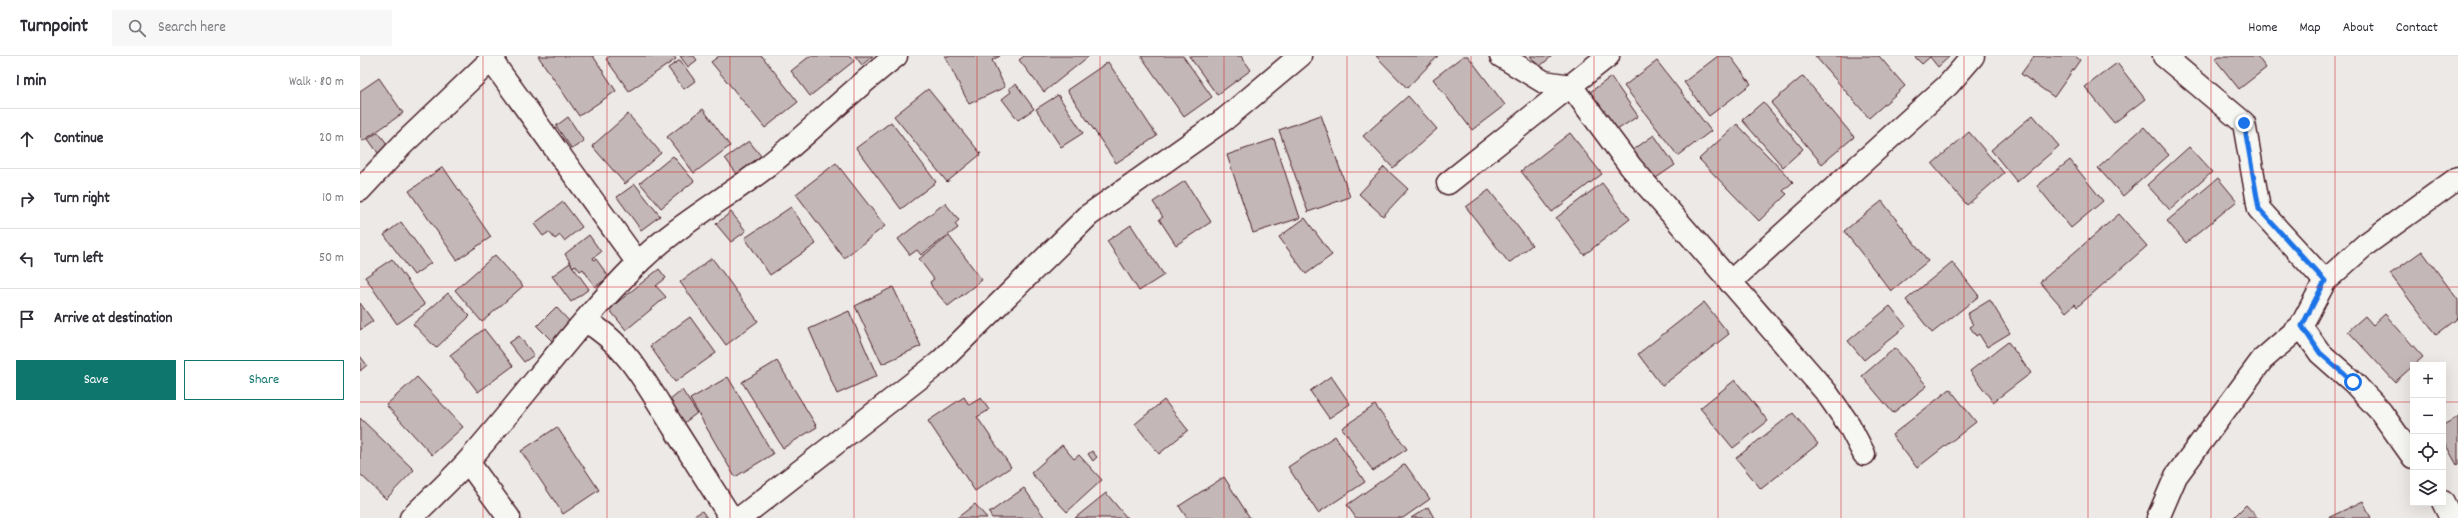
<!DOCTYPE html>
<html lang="en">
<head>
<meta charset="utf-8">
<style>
	:root { --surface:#fff; --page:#f7f7f7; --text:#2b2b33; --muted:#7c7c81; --line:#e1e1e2; --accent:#0f766e }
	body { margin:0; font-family:Dekko,sans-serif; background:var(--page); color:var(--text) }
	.controls { position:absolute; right:12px; bottom:12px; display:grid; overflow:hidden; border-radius:0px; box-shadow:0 4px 16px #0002 }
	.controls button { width:36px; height:36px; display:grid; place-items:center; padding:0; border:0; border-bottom:1px solid var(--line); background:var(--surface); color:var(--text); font:20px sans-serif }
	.stop { position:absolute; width:12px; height:12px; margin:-9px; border:3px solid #1a73e8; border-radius:50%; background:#fff }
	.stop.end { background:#1a73e8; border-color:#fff; box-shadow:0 1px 4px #0008 }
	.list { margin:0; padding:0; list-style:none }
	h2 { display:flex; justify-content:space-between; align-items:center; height:52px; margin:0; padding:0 16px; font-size:17px }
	h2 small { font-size:13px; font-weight:400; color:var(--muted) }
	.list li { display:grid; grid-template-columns:26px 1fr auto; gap:12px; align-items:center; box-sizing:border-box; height:60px; padding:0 16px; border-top:1px solid var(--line) }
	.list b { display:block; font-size:15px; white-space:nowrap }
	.list em { font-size:13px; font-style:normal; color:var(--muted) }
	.actions { display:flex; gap:8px; padding:12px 16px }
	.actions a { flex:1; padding:9px 0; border:1px solid var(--accent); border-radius:0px; text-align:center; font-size:14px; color:var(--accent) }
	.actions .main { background:var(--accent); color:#fff }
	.icon { flex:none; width:22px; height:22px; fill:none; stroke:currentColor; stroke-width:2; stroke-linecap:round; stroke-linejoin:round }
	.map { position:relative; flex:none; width:2098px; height:462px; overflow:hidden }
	header { display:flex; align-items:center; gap:24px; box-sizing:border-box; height:56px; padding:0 20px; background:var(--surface); border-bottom:1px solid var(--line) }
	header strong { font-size:19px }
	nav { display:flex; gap:22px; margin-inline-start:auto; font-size:14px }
	.search { width:280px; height:36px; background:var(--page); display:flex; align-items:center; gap:10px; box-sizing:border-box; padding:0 14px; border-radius:0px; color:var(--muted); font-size:15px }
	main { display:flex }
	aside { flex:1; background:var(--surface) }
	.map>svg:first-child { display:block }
</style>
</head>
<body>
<header>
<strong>Turnpoint</strong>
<div class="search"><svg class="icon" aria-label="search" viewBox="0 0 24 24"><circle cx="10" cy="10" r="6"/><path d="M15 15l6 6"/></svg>Search here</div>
<nav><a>Home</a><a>Map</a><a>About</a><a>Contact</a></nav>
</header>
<main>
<aside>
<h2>1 min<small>Walk · 80 m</small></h2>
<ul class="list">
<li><svg class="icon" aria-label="ahead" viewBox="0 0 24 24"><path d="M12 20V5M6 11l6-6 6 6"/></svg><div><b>Continue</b></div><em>20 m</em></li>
<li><svg class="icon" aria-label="right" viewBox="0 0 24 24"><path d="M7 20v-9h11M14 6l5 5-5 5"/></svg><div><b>Turn right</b></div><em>10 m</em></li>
<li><svg class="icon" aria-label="left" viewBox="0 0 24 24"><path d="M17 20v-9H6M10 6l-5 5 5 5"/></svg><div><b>Turn left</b></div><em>50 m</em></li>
<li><svg class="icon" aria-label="arrive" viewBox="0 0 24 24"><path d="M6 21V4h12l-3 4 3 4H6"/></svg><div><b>Arrive at destination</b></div></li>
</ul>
<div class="actions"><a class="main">Save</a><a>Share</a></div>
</aside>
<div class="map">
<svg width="2098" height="462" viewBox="0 0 2098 462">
	<rect width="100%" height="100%" fill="#ece9e6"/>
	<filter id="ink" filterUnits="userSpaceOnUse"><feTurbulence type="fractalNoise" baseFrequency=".025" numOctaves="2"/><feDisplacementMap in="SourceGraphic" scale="8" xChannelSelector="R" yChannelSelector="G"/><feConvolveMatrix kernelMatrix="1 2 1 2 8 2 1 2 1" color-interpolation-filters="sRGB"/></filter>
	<g filter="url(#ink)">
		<!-- building -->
		<g fill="#c4b7b7" stroke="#4a1f2b">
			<path d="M 178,0 L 233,0 L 256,35 L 219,60 Z"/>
			<path d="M 250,0 L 314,0 L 316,3 L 269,35 L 246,3 Z"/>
			<path d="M 320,0 L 334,0 L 337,4 L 328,11 Z"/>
			<path d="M 359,0 L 402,0 L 438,46 L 405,72 L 351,6 Z"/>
			<path d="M 450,0 L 490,0 L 494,5 L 450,40 L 431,15 Z"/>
			<path d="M 495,0 L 513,0 L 502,9 Z"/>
			<path d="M 585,0 L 640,0 L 632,4 L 645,31 L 609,48 Z"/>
			<path d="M 664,0 L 729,0 L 684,36 L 659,4 Z"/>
			<path d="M 781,0 L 823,0 L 852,41 L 824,61 Z"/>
			<path d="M 829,0 L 881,0 L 891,14 L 857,39 Z"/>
			<path d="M 1016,0 L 1078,0 L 1047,32 Z"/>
			<path d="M 1103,0 L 1108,0 L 1145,49 L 1112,74 L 1073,23 Z"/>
			<path d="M 1170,0 L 1192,0 L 1179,11 Z"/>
			<path d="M 1358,0 L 1370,0 L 1391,28 L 1349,60 L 1324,26 Z"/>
			<path d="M 1455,0 L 1519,0 L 1545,30 L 1509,62 Z"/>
			<path d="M 1554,0 L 1590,0 L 1578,11 L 1570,1 L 1562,8 Z"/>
			<path d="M 1674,0 L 1715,0 L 1720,4 L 1694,41 L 1661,18 Z"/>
			<path d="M 1859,0 L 1897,0 L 1906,12 L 1879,33 L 1855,3 Z"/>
			<path d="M 320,4 L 335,25 L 324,33 L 308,12 Z"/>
			<path d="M 1297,5 L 1351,75 L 1318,100 L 1264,30 Z"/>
			<path d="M 748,6 L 797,80 L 756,107 L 707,34 Z"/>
			<path d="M 1757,7 L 1785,43 L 1754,67 L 1725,31 Z"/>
			<path d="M 1443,20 L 1494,81 L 1462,108 L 1411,47 Z"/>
			<path d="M 1251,21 L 1278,60 L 1257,74 L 1230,36 Z"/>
			<path d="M 19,22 L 43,57 L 3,85 L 0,80 L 0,35 Z"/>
			<path d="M 656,28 L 674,53 L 658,64 L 642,43 L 651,36 L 649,32 Z"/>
			<path d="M 568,33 L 621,98 L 587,126 L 534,60 Z"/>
			<path d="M 698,39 L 723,77 L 701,91 L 676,53 Z"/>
			<path d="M 1048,40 L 1077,73 L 1033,112 L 1003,80 Z"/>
			<path d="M 1403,46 L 1443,93 L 1423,111 L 1382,64 Z"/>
			<path d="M 343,53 L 370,90 L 334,117 L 307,81 Z"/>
			<path d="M 268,58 L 301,97 L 265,128 L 232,90 Z"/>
			<path d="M 961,59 L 990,141 L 948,156 L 919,74 Z"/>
			<path d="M 1673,59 L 1699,90 L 1657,126 L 1631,94 Z"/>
			<path d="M 208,61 L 224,85 L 212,93 L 196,70 Z"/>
			<path d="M 531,66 L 576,126 L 541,153 L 496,92 Z"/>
			<path d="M 1377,68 L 1433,126 L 1423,135 L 1427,138 L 1399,165 L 1339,103 Z"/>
			<path d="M 1784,71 L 1809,99 L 1763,140 L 1738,112 Z"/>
			<path d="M 18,76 L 31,93 L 21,101 L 8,83 Z"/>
			<path d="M 1609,76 L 1644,117 L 1607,149 L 1572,108 Z"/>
			<path d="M 1210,77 L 1242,118 L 1192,156 L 1161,115 Z"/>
			<path d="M 1294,79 L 1315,109 L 1293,124 L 1273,94 Z"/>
			<path d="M 914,83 L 940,162 L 893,177 L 867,99 Z"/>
			<path d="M 389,85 L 401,100 L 377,118 L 365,102 Z"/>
			<path d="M 1829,91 L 1852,116 L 1810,154 L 1787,129 Z"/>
			<path d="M 313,100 L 334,125 L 301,152 L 280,127 Z"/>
			<path d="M 1710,104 L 1743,145 L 1711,172 L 1677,130 Z"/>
			<path d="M 476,107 L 525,170 L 484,202 L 436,138 Z"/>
			<path d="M 83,111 L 131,181 L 97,204 L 49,135 Z"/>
			<path d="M 1024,111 L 1048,133 L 1023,160 L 999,138 Z"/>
			<path d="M 1858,122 L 1877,145 L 1826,187 L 1807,165 Z"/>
			<path d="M 825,125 L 851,166 L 816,189 L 799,163 L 803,161 L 793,146 Z"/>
			<path d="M 1242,127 L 1270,163 L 1224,199 L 1196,162 Z"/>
			<path d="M 275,128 L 300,160 L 281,174 L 257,141 Z"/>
			<path d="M 1129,134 L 1172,189 L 1149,207 L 1106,151 Z"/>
			<path d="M 1522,145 L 1568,205 L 1531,235 L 1484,175 Z"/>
			<path d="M 203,146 L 222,171 L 204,185 L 200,179 L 195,183 L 189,176 L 183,180 L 174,168 Z"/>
			<path d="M 585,147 L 599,164 L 595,168 L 598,172 L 561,199 L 557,194 L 550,199 L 538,183 Z"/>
			<path d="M 431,151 L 456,188 L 410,219 L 385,182 Z"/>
			<path d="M 371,156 L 386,175 L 371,186 L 356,168 Z"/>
			<path d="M 1759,158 L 1787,190 L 1717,251 L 1715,248 L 1706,256 L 1680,226 Z"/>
			<path d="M 945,162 L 972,199 L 946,218 L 919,181 Z"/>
			<path d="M 41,166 L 71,207 L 54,219 L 24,179 Z"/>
			<path d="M 771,169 L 804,219 L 779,235 L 747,185 Z"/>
			<path d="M 229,179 L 241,196 L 233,202 L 234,204 L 236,203 L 249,221 L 235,231 L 223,213 L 220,215 L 215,209 L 213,211 L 205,198 Z"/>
			<path d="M 589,180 L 622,224 L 588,250 L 572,231 L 570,226 L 574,223 L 559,203 Z"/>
			<path d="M 2062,195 L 2098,244 L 2098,262 L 2076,279 L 2030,218 Z"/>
			<path d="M 135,199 L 163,230 L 122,266 L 95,234 Z"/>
			<path d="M 352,202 L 398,265 L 366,289 L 320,226 Z"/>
			<path d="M 32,203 L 65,249 L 37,268 L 5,221 Z"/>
			<path d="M 1592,206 L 1619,240 L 1572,277 L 1546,244 Z"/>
			<path d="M 210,207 L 229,233 L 211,246 L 192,220 Z"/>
			<path d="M 299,213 L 306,222 L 296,230 L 306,241 L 266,274 L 249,253 Z"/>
			<path d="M 533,231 L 561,290 L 522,308 L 495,250 Z"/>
			<path d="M 88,237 L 110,260 L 76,292 L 53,268 Z"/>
			<path d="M 1630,244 L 1650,277 L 1627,291 L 1619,278 L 1616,280 L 1610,271 L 1613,269 L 1607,258 Z"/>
			<path d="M 1344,246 L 1369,278 L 1302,330 L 1278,298 Z"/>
			<path d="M 0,247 L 13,265 L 0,274 Z"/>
			<path d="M 1530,250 L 1546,270 L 1504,304 L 1488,285 Z"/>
			<path d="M 196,251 L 210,266 L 192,285 L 177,270 Z"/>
			<path d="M 489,255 L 517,320 L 477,338 L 449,273 Z"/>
			<path d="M 2025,258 L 2063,301 L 2035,326 L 1988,275 L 2005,260 L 2013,269 Z"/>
			<path d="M 330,261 L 356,297 L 315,326 L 290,290 Z"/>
			<path d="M 124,273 L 153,310 L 118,336 L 90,299 Z"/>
			<path d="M 159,280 L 174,299 L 164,306 L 149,287 Z"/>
			<path d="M 1648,286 L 1671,317 L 1633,346 L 1610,315 Z"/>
			<path d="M 1535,292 L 1567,330 L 1533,357 L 1502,320 Z"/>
			<path d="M 0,300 L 7,309 L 0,315 Z"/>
			<path d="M 417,305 L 457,371 L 423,392 L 382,326 Z"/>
			<path d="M 971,320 L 990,348 L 969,362 L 950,335 Z"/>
			<path d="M 57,321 L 103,371 L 72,399 L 26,349 Z"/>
			<path d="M 368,321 L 413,398 L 375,421 L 330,343 Z"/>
			<path d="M 1375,324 L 1408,365 L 1373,392 L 1340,352 Z"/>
			<path d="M 1590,333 L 1616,366 L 1557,412 L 1532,379 Z"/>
			<path d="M 322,334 L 337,357 L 324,367 L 308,346 Z"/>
			<path d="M 604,341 L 609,349 L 621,342 L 629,354 L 617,361 L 651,411 L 615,435 L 568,365 Z"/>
			<path d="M 804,344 L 828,374 L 799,398 L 775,368 Z"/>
			<path d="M 1015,349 L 1047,393 L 1013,415 L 982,372 Z"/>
			<path d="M 1433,357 L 1458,388 L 1401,433 L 1376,402 Z"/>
			<path d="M 2098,361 L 2098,408 L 2097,409 L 2083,384 L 2083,369 Z"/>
			<path d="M 0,362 L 54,414 L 26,443 L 0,418 Z"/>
			<path d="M 197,371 L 239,434 L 203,458 L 161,395 Z"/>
			<path d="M 975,380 L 1005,426 L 958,457 L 928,411 Z"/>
			<path d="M 702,389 L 714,403 L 719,399 L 742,424 L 707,456 L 671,417 Z"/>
			<path d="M 732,395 L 737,401 L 733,405 L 728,398 Z"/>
			<path d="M 1045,408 L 1070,443 L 1043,462 L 996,462 L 987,449 Z"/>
			<path d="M 864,421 L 890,462 L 827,462 L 819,450 Z"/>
			<path d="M 664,432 L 685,462 L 632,462 L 629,457 Z"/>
			<path d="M 746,437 L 767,462 L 715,462 Z"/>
			<path d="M 2003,445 L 2011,462 L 1968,462 Z"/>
			<path d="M 615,448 L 627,462 L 597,462 Z"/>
			<path d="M 1886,449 L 1898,462 L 1873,462 Z"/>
			<path d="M 1068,451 L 1074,462 L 1051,462 Z"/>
			<path d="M 342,455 L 347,462 L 331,462 Z"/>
		</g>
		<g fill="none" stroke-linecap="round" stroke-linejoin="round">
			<!-- minor casing -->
			<g stroke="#4a1f2b" stroke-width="25">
				<g id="minor">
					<path d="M 1141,0 L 1184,26 L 1211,30 L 1271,111 L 1466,336 L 1489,369 L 1504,398"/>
					<path d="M 1804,0 L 1884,67 L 1899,153 L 1965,225"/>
					<path d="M 131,4 L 278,207"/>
					<path d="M 1088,127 L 1248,0"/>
					<path d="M 0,134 L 42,89 L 135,0"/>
					<path d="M 1370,226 L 1588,29 L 1613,0"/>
					<path d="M 225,265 C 266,286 290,334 314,372 C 333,402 352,432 371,462"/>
					<path d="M 1941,270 L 1960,297 L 1993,326 L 2021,356 L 2053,401"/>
					<path d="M 108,406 L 149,462"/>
					<path d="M 2083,446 L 2091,462"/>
					<path d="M 51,462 C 70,443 90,425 108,405 C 166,340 216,268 278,207 C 316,170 363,144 405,112 C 450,77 490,35 536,0"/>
					<path d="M 380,462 L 580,306 L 729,159 L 865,63 L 940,0"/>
					<path d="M 1798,462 L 1816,420 L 1902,304 L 1941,270 L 1965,225 L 2005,189 L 2098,122"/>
				</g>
			</g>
			<!-- minor -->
			<use href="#minor" stroke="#f6f6f2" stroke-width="22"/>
		</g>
	</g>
	<g fill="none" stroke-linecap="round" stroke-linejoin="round" filter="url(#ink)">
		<!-- route -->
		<path stroke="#1a73e8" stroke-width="5" d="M 1884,67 L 1899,153 L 1965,225 L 1942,270 L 1960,297 L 1993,326"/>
	</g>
	<!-- grid -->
	<path fill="none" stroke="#d62828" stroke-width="1" stroke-opacity="0.55" d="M 123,0 L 123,462M 247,0 L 247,462M 370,0 L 370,462M 494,0 L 494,462M 617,0 L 617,462M 740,0 L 740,462M 864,0 L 864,462M 987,0 L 987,462M 1111,0 L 1111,462M 1234,0 L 1234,462M 1358,0 L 1358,462M 1481,0 L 1481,462M 1604,0 L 1604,462M 1728,0 L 1728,462M 1851,0 L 1851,462M 1975,0 L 1975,462M 0,116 L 2098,116M 0,231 L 2098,231M 0,346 L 2053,346M 2083,346 L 2098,346"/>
</svg>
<div class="controls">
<button>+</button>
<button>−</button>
<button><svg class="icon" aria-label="locate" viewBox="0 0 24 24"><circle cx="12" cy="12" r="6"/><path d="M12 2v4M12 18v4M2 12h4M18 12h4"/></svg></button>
<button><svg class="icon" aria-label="layers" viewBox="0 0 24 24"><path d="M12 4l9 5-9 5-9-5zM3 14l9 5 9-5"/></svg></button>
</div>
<div class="stop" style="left:1993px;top:326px"></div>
<div class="stop end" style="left:1884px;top:67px"></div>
</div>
</main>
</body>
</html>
